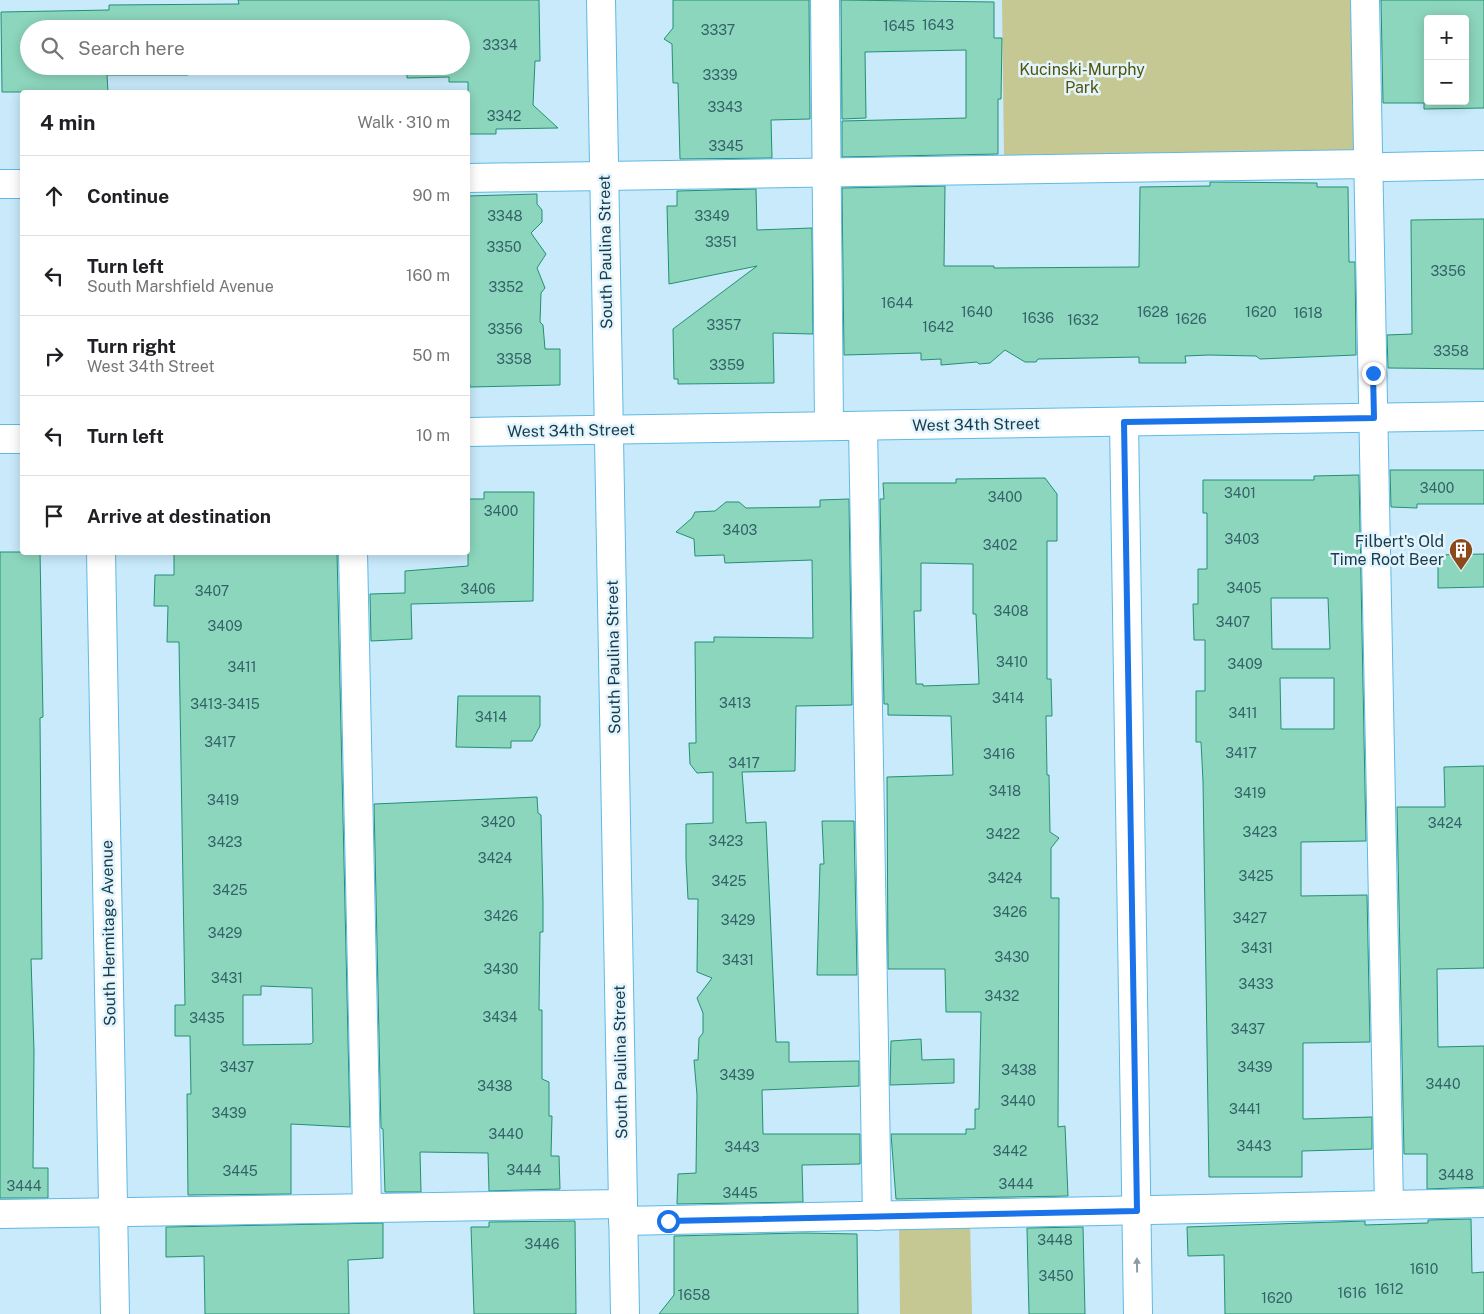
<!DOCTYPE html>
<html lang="en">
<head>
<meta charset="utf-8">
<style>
	:root { --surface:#fff; --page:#f6f6f6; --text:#202124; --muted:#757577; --line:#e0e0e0 }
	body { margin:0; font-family:"Public Sans",sans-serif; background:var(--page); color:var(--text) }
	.controls { position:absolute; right:15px; top:15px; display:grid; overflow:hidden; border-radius:5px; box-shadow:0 2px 12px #0003 }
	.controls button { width:45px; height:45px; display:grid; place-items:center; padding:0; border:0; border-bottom:1px solid var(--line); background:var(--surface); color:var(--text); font:25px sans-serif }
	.stop { position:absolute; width:15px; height:15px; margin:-11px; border:4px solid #1a73e8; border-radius:50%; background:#fff }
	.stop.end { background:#1a73e8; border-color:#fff; box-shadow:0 1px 5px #0008 }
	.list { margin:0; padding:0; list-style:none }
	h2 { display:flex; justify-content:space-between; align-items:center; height:65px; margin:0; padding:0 20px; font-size:21px }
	h2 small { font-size:16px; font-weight:400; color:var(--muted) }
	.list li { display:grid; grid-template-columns:32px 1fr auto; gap:15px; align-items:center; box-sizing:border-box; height:80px; padding:0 20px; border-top:1px solid var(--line) }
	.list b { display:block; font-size:19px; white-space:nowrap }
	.list p { margin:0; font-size:16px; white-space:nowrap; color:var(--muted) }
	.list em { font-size:16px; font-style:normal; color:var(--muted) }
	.icon { flex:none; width:28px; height:28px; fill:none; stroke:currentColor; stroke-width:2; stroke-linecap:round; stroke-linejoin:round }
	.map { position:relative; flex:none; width:1484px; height:1314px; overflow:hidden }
	.search { position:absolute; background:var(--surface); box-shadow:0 2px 12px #0003; left:20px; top:20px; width:450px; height:55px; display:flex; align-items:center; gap:12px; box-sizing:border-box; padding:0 18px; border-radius:28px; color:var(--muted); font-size:19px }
	.panel { position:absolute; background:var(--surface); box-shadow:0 2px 12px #0003; left:20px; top:90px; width:450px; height:465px; border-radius:5px }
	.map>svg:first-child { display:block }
</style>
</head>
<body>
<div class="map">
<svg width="1484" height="1314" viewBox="0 0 1484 1314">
	<rect width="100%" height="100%" fill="#c8eafb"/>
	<!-- green -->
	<g fill="#c5c893">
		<path d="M 1002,0 L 1351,0 L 1354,151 L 1004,157 Z"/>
		<path d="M 970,1219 L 972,1314 L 900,1314 L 899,1220 Z"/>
	</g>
	<!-- building -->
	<g fill="#8dd6be" stroke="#229073" fill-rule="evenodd">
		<path d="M 238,0 L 539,0 L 540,61 L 535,61 L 533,105 L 558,128 L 496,129 L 496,134 L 468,134 L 468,82 L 449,82 L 449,77 L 407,78 L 407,71 L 393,71 L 393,67 L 368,67 L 461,66 L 461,29 L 29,29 L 29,66 L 326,66 L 300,69 L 300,72 L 267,72 L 267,70 L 240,70 L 240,68 L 188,69 L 188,75 L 107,75 L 108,92 L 2,92 L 1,12 L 109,10 L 109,5 L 239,4 Z"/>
		<path d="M 673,0 L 809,0 L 810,119 L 771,120 L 772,158 L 680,159 L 678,83 L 673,83 L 672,44 L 664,39 L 673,28 Z"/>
		<path d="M 841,0 L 994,2 L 994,38 L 1002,38 L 1001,99 L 998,99 L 998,154 L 842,157 L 842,121 L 966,118 L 966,50 L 865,52 L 866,118 L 842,119 Z"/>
		<path d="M 1381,0 L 1484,0 L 1484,108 L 1424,109 L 1424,103 L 1383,103 ZM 1428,19 L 1465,19 L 1465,101 L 1428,101 Z"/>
		<path d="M 1210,182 L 1317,183 L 1317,187 L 1348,187 L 1349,262 L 1355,262 L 1356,355 L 1260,359 L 1256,356 L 1209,355 L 1185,356 L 1186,363 L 1139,363 L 1139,357 L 1038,359 L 1036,362 L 1025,362 L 1005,350 L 990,363 L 979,364 L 977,362 L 941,365 L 941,359 L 921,360 L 921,353 L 844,355 L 842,188 L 945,186 L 944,266 L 994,266 L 994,268 L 1139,267 L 1140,187 L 1210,186 Z"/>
		<path d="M 756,189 L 757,230 L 812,228 L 813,334 L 773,333 L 774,383 L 678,384 L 678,379 L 674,379 L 673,329 L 757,266 L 669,284 L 667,206 L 677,206 L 677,191 Z"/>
		<path d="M 537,194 L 537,204 L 542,210 L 542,222 L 531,233 L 546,254 L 537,268 L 545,288 L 541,293 L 540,322 L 543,325 L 545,349 L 560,349 L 560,385 L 470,387 L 468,370 L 468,196 Z"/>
		<path d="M 1484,219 L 1484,369 L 1388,368 L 1387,335 L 1412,334 L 1411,220 Z"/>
		<path d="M 1390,470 L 1484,470 L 1484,504 L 1417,504 L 1417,508 L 1391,507 Z"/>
		<path d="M 1359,475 L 1366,841 L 1301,842 L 1301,896 L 1367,895 L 1370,1042 L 1303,1043 L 1303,1119 L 1372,1117 L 1372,1149 L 1302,1151 L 1302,1177 L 1209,1177 L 1203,781 L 1201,742 L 1196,742 L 1196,691 L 1205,691 L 1205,640 L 1194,640 L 1193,604 L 1198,604 L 1198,569 L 1207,569 L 1207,513 L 1203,513 L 1203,480 L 1314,480 L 1314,476 ZM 1271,598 L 1328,598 L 1330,649 L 1272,649 ZM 1280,678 L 1334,678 L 1334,729 L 1281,729 Z"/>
		<path d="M 1045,478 L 1057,494 L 1057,541 L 1047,541 L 1047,679 L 1051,679 L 1052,716 L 1046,716 L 1047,775 L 1049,775 L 1050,832 L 1059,838 L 1051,848 L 1051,898 L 1059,898 L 1058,1127 L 1065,1126 L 1068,1196 L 896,1199 L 891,1134 L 966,1134 L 966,1129 L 975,1129 L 975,1109 L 979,1109 L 981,1012 L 946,1012 L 945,969 L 888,969 L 887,777 L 953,775 L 951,716 L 888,715 L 888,704 L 884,704 L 880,499 L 884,499 L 883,483 L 956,483 L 956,479 ZM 921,563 L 973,564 L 973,614 L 976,614 L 979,684 L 923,686 L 923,684 L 916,684 L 914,611 L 921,611 Z"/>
		<path d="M 484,492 L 534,492 L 533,601 L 411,604 L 412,639 L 371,641 L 370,594 L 405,593 L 405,571 L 468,566 L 468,499 L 484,499 Z"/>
		<path d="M 849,499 L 852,705 L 796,706 L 795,771 L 742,772 L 746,823 L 766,822 L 776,1042 L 789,1042 L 789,1062 L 859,1061 L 859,1086 L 762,1090 L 763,1134 L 860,1134 L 860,1164 L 802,1165 L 803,1202 L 677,1204 L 678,1174 L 696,1173 L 697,1095 L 694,1060 L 698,1060 L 699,1038 L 703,1033 L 703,1013 L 697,998 L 712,978 L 697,972 L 698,899 L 688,899 L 686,859 L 686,824 L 713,823 L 713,772 L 697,773 L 690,764 L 689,743 L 696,743 L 696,741 L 695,642 L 714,642 L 714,637 L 813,638 L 812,560 L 725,563 L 724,555 L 695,556 L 694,539 L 676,532 L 692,518 L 695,512 L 715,511 L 726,502 L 739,502 L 746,508 L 820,507 L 820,500 Z"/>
		<path d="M 0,552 L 40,552 L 43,717 L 40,718 L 42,959 L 31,959 L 34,1051 L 33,1168 L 48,1168 L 48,1198 L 0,1198 Z"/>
		<path d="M 174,552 L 337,552 L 350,1127 L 291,1124 L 291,1194 L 188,1195 L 187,1094 L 191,1094 L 190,1036 L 175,1036 L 175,1005 L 185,1005 L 179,642 L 167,642 L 168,606 L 154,606 L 155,575 L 174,575 ZM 261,986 L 312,988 L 313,1042 L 311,1044 L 243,1045 L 243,995 L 261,995 Z"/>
		<path d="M 1484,554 L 1484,587 L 1438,588 L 1438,555 Z"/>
		<path d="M 458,696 L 540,696 L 540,726 L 532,741 L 511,741 L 511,748 L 456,747 Z"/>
		<path d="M 1484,766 L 1484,968 L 1437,969 L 1438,1047 L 1484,1046 L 1484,1187 L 1427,1189 L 1427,1154 L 1404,1154 L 1397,807 L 1445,807 L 1444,767 Z"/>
		<path d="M 537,797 L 538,813 L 541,815 L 543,901 L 543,932 L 540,932 L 539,1010 L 542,1010 L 542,1079 L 549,1082 L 549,1116 L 552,1116 L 551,1156 L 559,1156 L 560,1189 L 489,1191 L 488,1153 L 420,1152 L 421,1192 L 385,1192 L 383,1129 L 381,1128 L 374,804 Z"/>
		<path d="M 822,821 L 854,821 L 857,975 L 817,975 L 820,864 L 824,864 Z"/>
		<path d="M 921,1039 L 922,1060 L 954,1059 L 954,1083 L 890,1085 L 891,1041 Z"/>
		<path d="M 1471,1219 L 1472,1273 L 1484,1272 L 1484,1314 L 1225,1314 L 1224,1255 L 1188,1256 L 1187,1227 L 1365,1221 L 1365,1225 L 1428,1223 L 1428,1220 Z"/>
		<path d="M 575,1221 L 576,1314 L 474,1314 L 471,1227 L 489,1227 L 489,1222 Z"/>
		<path d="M 383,1223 L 383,1258 L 348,1260 L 349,1314 L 205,1314 L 204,1256 L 166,1257 L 166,1227 Z"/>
		<path d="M 1083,1227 L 1085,1314 L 1029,1314 L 1027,1228 Z"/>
		<path d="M 803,1233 L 857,1234 L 858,1314 L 659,1314 L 674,1295 L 674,1236 Z"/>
	</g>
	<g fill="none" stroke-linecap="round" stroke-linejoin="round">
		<!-- minor casing -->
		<g stroke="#60b9e4" stroke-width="30">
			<g id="minor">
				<path d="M 601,0 L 625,1314"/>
				<path d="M 825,0 L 829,426"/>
				<path d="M 1365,0 L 1389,1205"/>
				<path d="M 1385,167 L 1484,165"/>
				<path d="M 468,178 L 1369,164"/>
				<path d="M 0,184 L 22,184"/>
				<path d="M 1124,422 L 1138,1314"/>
				<path d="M 863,426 L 877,1216"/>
				<path d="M 468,432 L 1484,416"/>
				<path d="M 0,439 L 22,439"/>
				<path d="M 101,552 L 115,1314"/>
				<path d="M 353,552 L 367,1208"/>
				<path d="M 0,1214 L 623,1204"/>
				<path d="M 623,1221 L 1484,1203"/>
			</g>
		</g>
		<!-- minor -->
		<use href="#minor" stroke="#fff" stroke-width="28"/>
	</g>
	<!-- one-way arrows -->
	<defs><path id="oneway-solid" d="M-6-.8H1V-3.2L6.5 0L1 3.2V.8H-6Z" transform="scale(1.25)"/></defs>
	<use fill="#8a9da6" href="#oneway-solid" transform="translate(1137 1265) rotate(-91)"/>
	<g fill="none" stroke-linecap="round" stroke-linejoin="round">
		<!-- route -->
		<path stroke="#1a73e8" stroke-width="6" d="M 668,1221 L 1137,1211 L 1124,422 L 1374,418 L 1373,373"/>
	</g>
	<!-- icons -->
	<defs>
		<g id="building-pin" transform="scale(1.25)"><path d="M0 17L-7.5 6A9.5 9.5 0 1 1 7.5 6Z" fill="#8c491b" stroke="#e3f4fd"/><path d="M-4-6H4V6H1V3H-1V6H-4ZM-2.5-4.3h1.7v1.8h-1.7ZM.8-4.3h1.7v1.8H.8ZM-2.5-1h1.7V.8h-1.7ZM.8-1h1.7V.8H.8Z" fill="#fff"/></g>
	</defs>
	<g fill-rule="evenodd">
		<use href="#building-pin" x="1461" y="550"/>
	</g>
	<g text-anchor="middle" stroke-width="5" stroke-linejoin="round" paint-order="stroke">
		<!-- number labels -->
		<g font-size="14" fill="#336268">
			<text x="938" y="30">1643</text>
			<text x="899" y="31">1645</text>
			<text x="718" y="35">3337</text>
			<text x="500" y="50">3334</text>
			<text x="720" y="80">3339</text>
			<text x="725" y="112">3343</text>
			<text x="504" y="121">3342</text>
			<text x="726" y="151">3345</text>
			<text x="505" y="221">3348</text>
			<text x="712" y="221">3349</text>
			<text x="721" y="247">3351</text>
			<text x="504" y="252">3350</text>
			<text x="1448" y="276">3356</text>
			<text x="506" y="292">3352</text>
			<text x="897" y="308">1644</text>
			<text x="977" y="317">1640</text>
			<text x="1153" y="317">1628</text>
			<text x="1261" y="317">1620</text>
			<text x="1308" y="318">1618</text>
			<text x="1038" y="323">1636</text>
			<text x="1191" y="324">1626</text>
			<text x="1083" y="325">1632</text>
			<text x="724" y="330">3357</text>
			<text x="938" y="332">1642</text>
			<text x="505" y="334">3356</text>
			<text x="1451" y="356">3358</text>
			<text x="514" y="364">3358</text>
			<text x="727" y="370">3359</text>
			<text x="1437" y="493">3400</text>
			<text x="1240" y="498">3401</text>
			<text x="1005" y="502">3400</text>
			<text x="501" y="516">3400</text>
			<text x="740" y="535">3403</text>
			<text x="1242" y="544">3403</text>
			<text x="1000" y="550">3402</text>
			<text x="1244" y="593">3405</text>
			<text x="478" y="594">3406</text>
			<text x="212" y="596">3407</text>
			<text x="1011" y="616">3408</text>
			<text x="1233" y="627">3407</text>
			<text x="225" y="631">3409</text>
			<text x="1012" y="667">3410</text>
			<text x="1245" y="669">3409</text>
			<text x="242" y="672">3411</text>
			<text x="1008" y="703">3414</text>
			<text x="735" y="708">3413</text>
			<text x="225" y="709">3413-3415</text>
			<text x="1243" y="718">3411</text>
			<text x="491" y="722">3414</text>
			<text x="220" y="747">3417</text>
			<text x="1241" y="758">3417</text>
			<text x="999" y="759">3416</text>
			<text x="744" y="768">3417</text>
			<text x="1005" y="796">3418</text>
			<text x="1250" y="798">3419</text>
			<text x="223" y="805">3419</text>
			<text x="498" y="827">3420</text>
			<text x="1445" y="828">3424</text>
			<text x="1260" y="837">3423</text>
			<text x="1003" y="839">3422</text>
			<text x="726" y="846">3423</text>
			<text x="225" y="847">3423</text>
			<text x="495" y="863">3424</text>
			<text x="1256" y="881">3425</text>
			<text x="1005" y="883">3424</text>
			<text x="729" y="886">3425</text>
			<text x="230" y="895">3425</text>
			<text x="1010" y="917">3426</text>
			<text x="501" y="921">3426</text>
			<text x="1250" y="923">3427</text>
			<text x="738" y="925">3429</text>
			<text x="225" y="938">3429</text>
			<text x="1257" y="953">3431</text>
			<text x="1012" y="962">3430</text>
			<text x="738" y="965">3431</text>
			<text x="501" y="974">3430</text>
			<text x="227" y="983">3431</text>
			<text x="1256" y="989">3433</text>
			<text x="1002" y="1001">3432</text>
			<text x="500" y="1022">3434</text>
			<text x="207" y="1023">3435</text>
			<text x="1248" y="1034">3437</text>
			<text x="237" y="1072">3437</text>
			<text x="1255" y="1072">3439</text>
			<text x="1019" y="1075">3438</text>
			<text x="737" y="1080">3439</text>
			<text x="1443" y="1089">3440</text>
			<text x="495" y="1091">3438</text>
			<text x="1018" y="1106">3440</text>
			<text x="1245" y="1114">3441</text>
			<text x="229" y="1118">3439</text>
			<text x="506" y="1139">3440</text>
			<text x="1254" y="1151">3443</text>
			<text x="742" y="1152">3443</text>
			<text x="1010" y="1156">3442</text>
			<text x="524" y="1175">3444</text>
			<text x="240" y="1176">3445</text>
			<text x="1456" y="1180">3448</text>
			<text x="1016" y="1189">3444</text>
			<text x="24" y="1191">3444</text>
			<text x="740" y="1198">3445</text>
			<text x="1055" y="1245">3448</text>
			<text x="542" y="1249">3446</text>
			<text x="1424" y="1274">1610</text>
			<text x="1056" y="1281">3450</text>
			<text x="1389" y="1294">1612</text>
			<text x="1352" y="1298">1616</text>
			<text x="694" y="1300">1658</text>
			<text x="1277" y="1303">1620</text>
		</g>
		<!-- park labels -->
		<g font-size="16" fill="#52540a" stroke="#e3f4fd">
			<text x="1082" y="75">Kucinski-Murphy<tspan x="1082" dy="18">Park</tspan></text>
		</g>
		<!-- street labels -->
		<g font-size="16" fill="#153b4c" stroke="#e3f4fd">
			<text transform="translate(605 252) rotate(-91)" y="6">South Paulina Street</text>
			<text transform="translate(976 424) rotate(-1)" y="6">West 34th Street</text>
			<text transform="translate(571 430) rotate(-1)" y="6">West 34th Street</text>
			<text transform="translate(613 657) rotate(-91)" y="6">South Paulina Street</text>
			<text transform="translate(108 933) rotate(-91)" y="6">South Hermitage Avenue</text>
			<text transform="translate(620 1062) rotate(-91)" y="6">South Paulina Street</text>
		</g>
		<!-- poi labels -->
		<g font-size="16" fill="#153b4c" stroke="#e3f4fd" text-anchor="end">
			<text x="1444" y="547">Filbert's Old<tspan x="1444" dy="18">Time Root Beer</tspan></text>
		</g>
	</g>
</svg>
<div class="controls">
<button>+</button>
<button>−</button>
</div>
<div class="stop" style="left:668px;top:1221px"></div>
<div class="stop end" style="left:1373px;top:373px"></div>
<div class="search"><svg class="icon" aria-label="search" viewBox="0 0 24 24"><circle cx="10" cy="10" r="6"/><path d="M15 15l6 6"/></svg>Search here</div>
<section class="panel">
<h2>4 min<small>Walk · 310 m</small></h2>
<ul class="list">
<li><svg class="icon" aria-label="ahead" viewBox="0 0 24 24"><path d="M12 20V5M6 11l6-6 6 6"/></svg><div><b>Continue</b></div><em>90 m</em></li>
<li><svg class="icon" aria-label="left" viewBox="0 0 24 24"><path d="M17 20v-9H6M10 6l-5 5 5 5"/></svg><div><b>Turn left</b><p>South Marshfield Avenue</p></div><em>160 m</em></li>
<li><svg class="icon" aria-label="right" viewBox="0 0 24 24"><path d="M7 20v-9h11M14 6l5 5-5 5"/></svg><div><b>Turn right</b><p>West 34th Street</p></div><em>50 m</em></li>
<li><svg class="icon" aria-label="left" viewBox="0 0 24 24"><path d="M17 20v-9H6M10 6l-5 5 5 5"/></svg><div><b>Turn left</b></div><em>10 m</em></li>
<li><svg class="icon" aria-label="arrive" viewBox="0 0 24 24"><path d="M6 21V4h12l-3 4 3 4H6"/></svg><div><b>Arrive at destination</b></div></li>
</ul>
</section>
</div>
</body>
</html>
